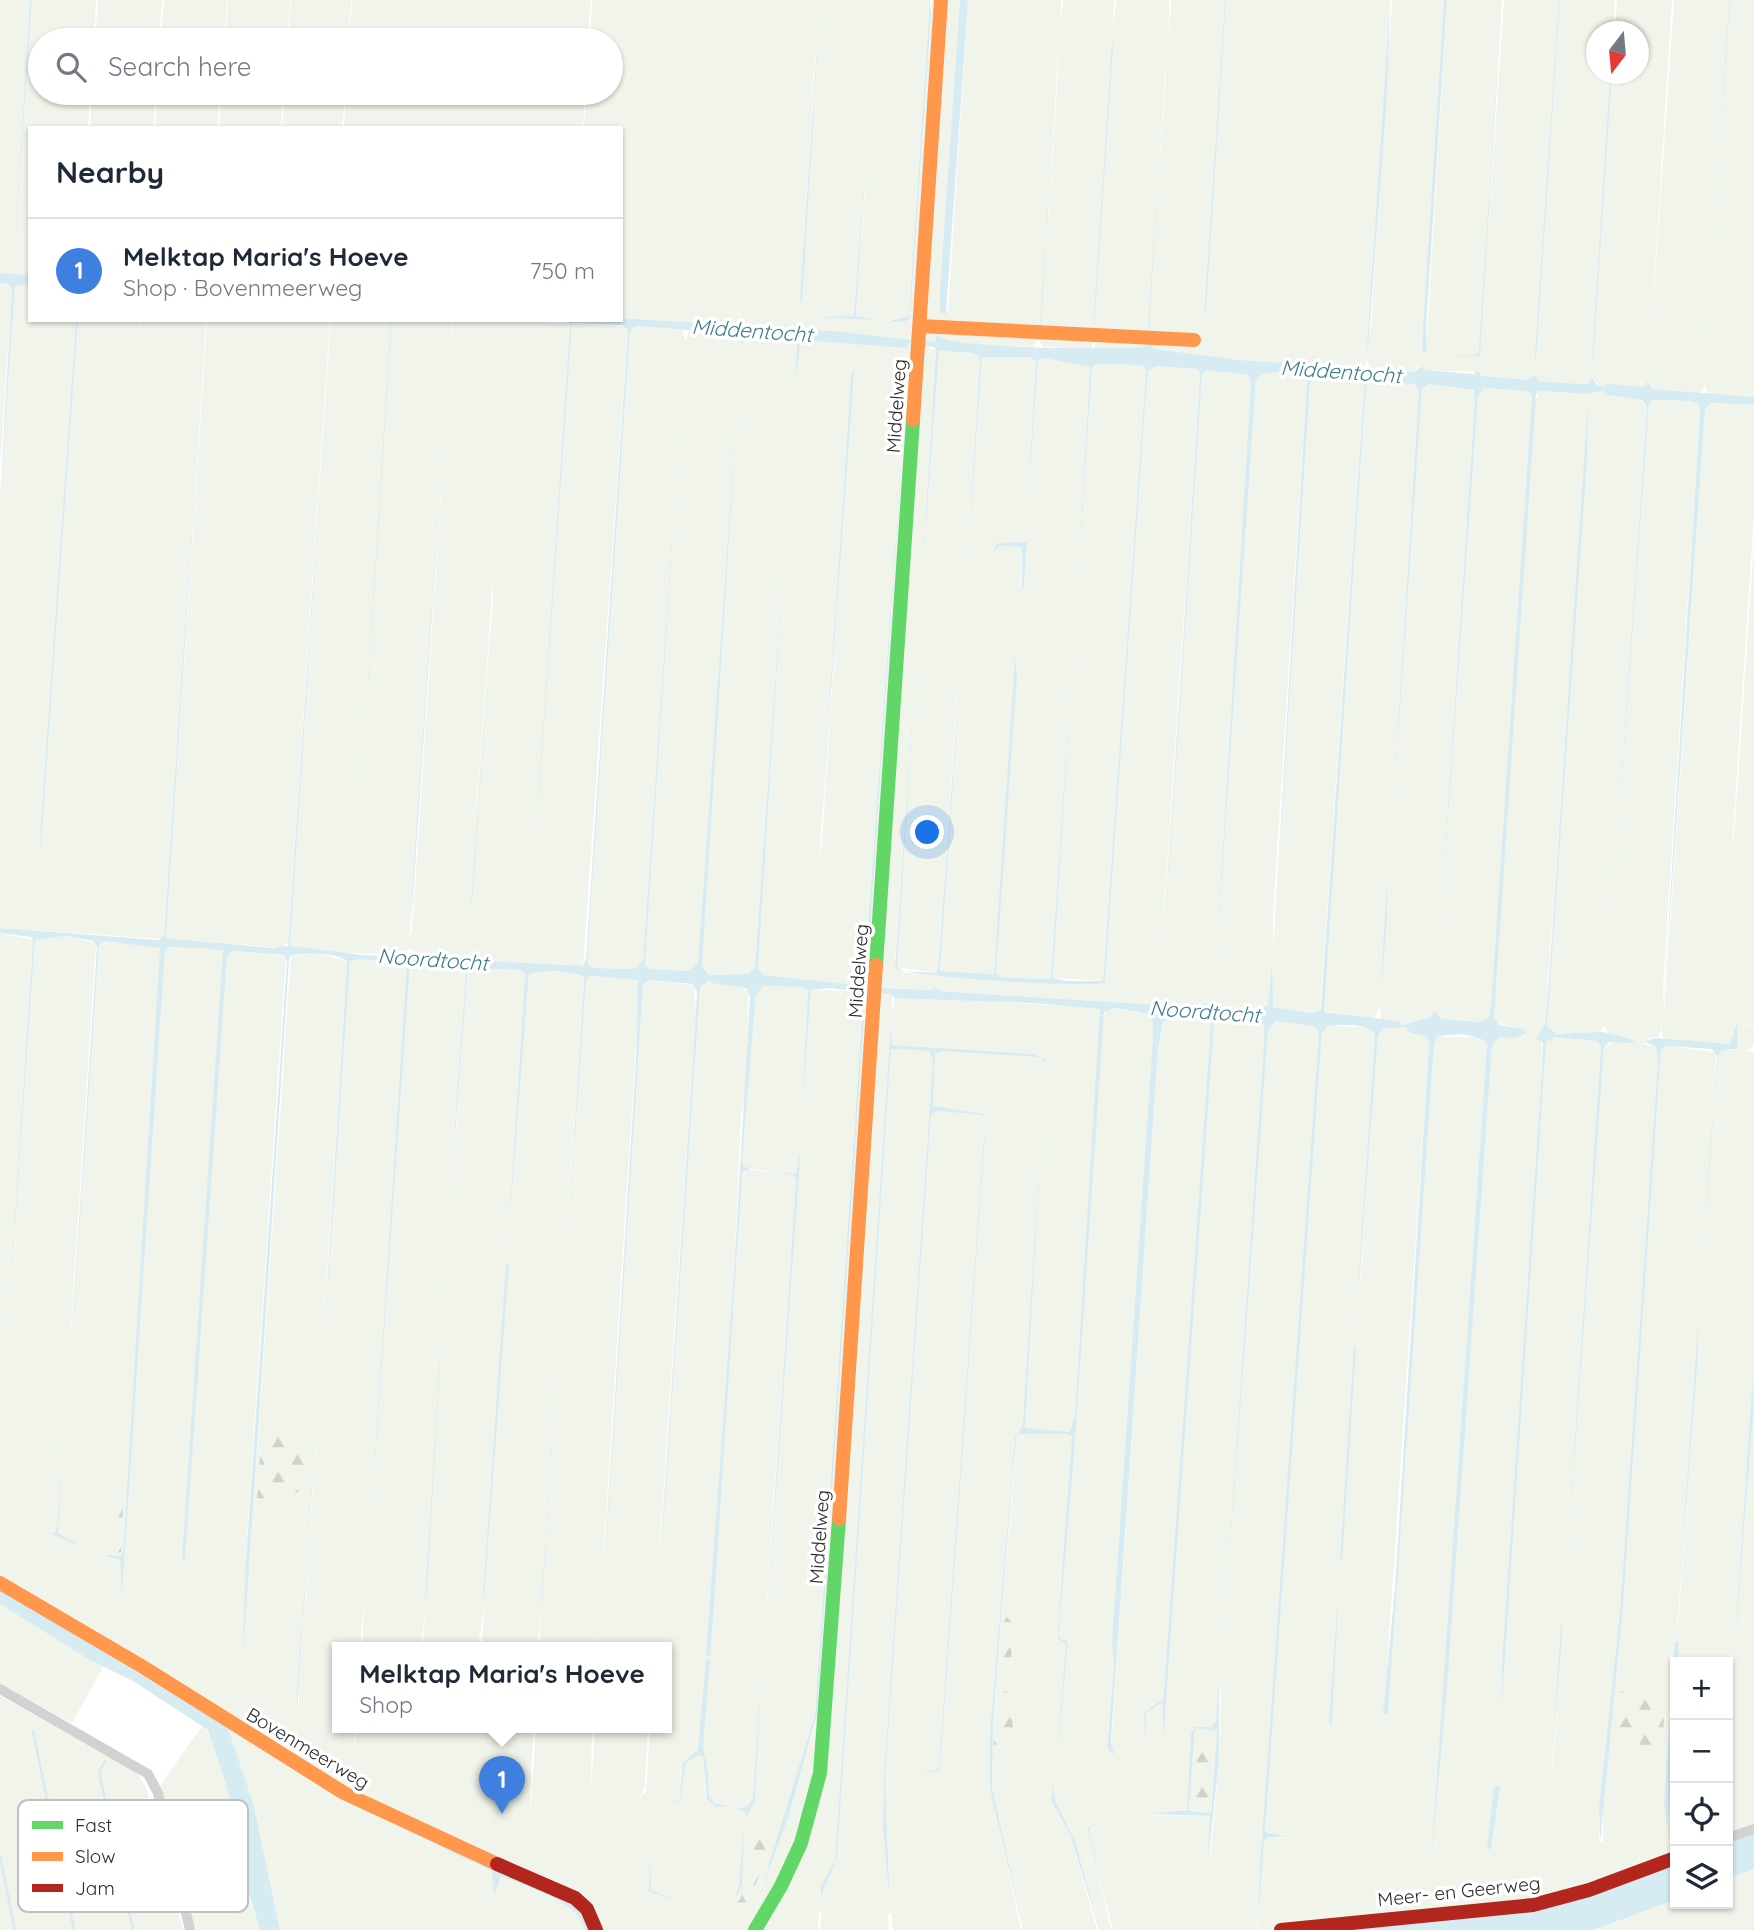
<!DOCTYPE html>
<html lang="en">
<head>
<meta charset="utf-8">
<style>
	:root { --surface:#fff; --page:#f6f6f7; --text:#1f2937; --muted:#747a83; --line:#e0e1e3; --accent:#767676 }
	body { margin:0; font-family:Quicksand,sans-serif; background:var(--page); color:var(--text) }
	.controls { position:absolute; right:21px; bottom:21px; display:grid; overflow:hidden; border-radius:0px; box-shadow:0 2px 5px #0004 }
	.controls button { width:63px; height:63px; display:grid; place-items:center; padding:0; border:0; border-bottom:2px solid var(--line); background:var(--surface); color:var(--text); font:35px sans-serif }
	.compass { position:absolute; left:1586px; top:21px; width:63px; height:63px; border-radius:50%; background:var(--surface); box-shadow:0 2px 5px #0004; rotate:196deg }
	.you { position:absolute; left:928px; top:833px; width:24px; height:24px; margin:-18px; border:5px solid #fff; border-radius:50%; background:#1a73e8; box-shadow:0 0 0 10px #1a73e833 }
	.badge { display:grid; place-items:center; width:46px; height:46px; border-radius:50%; background:var(--accent); color:#fff; font-size:23px; font-weight:700 }
	.pin { position:absolute; translate:-50% -58px; filter:drop-shadow(0 2px 4px #0008) }
	.pin::after { content:''; position:absolute; top:37px; width:24px; height:21px; background:inherit; clip-path:polygon(0 0,100% 0,50% 100%) }
	.popup { position:absolute; left:332px; top:1642px; width:340px; height:91px; box-sizing:border-box; display:grid; place-content:center; border-radius:0px; background:var(--surface); filter:drop-shadow(0 2px 5px #0005); font-size:23px; white-space:nowrap; color:var(--muted) }
	.popup b { font-size:26px; color:var(--text) }
	.popup::after { content:''; position:absolute; left:50%; top:100%; margin-left:-14px; border:14px solid transparent; border-top-color:var(--surface) }
	.list { margin:0; padding:0; list-style:none }
	h2 { display:flex; justify-content:space-between; align-items:center; height:91px; margin:0; padding:0 28px; font-size:30px }
	h2 small { font-size:23px; font-weight:400; color:var(--muted) }
	.list li { display:grid; grid-template-columns:46px 1fr auto; gap:21px; align-items:center; box-sizing:border-box; height:105px; padding:0 28px; border-top:2px solid var(--line) }
	.list b { display:block; font-size:26px; white-space:nowrap }
	.list p { margin:0; font-size:23px; white-space:nowrap; color:var(--muted) }
	.list em { font-size:23px; font-style:normal; color:var(--muted) }
	.icon { flex:none; width:38px; height:38px; fill:none; stroke:currentColor; stroke-width:2; stroke-linecap:round; stroke-linejoin:round }
	.map { position:relative; flex:none; width:1754px; height:1930px; overflow:hidden }
	.search { position:absolute; background:var(--surface); box-shadow:0 2px 5px #0004; left:28px; top:28px; width:595px; height:77px; display:flex; align-items:center; gap:18px; box-sizing:border-box; padding:0 24px; border-radius:38px; color:var(--muted); font-size:26px }
	.panel { position:absolute; background:var(--surface); box-shadow:0 2px 5px #0004; left:28px; top:126px; width:595px; height:196px; border-radius:0px }
	.map>svg:first-child { display:block }
</style>
</head>
<body>
<div class="map">
<svg width="1754" height="1930" viewBox="0 0 1754 1930">
	<defs>
		<pattern id="forest-firs" width="22" height="20" patternUnits="userSpaceOnUse" patternTransform="scale(1.75)"><rect width="22" height="20" fill="#f1f4eb"/><path d="M5 1l3.5 6h-7zM16 11l3.5 6h-7z" fill="#cfd2ca"/></pattern>
	</defs>
	<rect width="100%" height="100%" fill="#fff"/>
	<!-- green -->
	<g fill="#f1f4eb" fill-rule="evenodd">
		<path d="M 0,0 L 30,0 L 18,207 L 32,0 L 96,0 L 94,40 L 40,40 L 40,93 L 90,93 L 88,128 L 30,128 L 30,275 L 0,273 Z"/>
		<path d="M 98,0 L 162,0 L 159,40 L 95,40 Z"/>
		<path d="M 164,0 L 227,0 L 224,40 L 161,40 Z"/>
		<path d="M 228,0 L 290,0 L 287,40 L 225,40 Z"/>
		<path d="M 291,0 L 351,0 L 348,40 L 288,40 Z"/>
		<path d="M 352,0 L 591,0 L 588,40 L 349,40 Z"/>
		<path d="M 592,0 L 930,0 L 909,316 L 884,321 L 907,321 L 910,318 L 932,0 L 960,0 L 940,312 L 948,312 L 968,0 L 1061,0 L 1061,26 L 1063,0 L 1114,0 L 1113,31 L 1116,0 L 1169,0 L 1169,35 L 1171,0 L 1225,0 L 1216,147 L 1226,0 L 1390,0 L 1367,347 L 1371,326 L 1392,0 L 1444,0 L 1423,324 L 1422,350 L 1426,351 L 1447,0 L 1502,0 L 1486,264 L 1504,0 L 1559,0 L 1548,182 L 1560,0 L 1615,0 L 1613,31 L 1596,32 L 1596,74 L 1610,74 L 1593,363 L 1612,74 L 1638,74 L 1638,32 L 1615,31 L 1617,0 L 1672,0 L 1649,366 L 1674,0 L 1729,0 L 1706,370 L 1730,0 L 1754,0 L 1754,397 L 1710,394 L 1706,391 L 1705,384 L 1703,390 L 1697,393 L 1652,389 L 1648,381 L 1643,387 L 1599,387 L 1593,377 L 1589,383 L 1582,384 L 1539,381 L 1534,374 L 1528,380 L 1482,376 L 1479,372 L 1425,370 L 1420,366 L 1414,372 L 1370,369 L 1367,360 L 1364,367 L 1355,368 L 1240,360 L 1155,349 L 1149,342 L 1145,347 L 1096,350 L 1094,340 L 1091,349 L 1043,347 L 1038,339 L 1034,347 C 1012,346 953,348 937,336 L 935,342 L 926,341 L 926,346 L 936,350 L 921,592 L 939,351 L 972,353 L 980,357 L 966,587 L 982,357 L 1030,357 L 1036,361 L 1026,532 L 1038,361 L 1044,358 L 1090,367 L 1076,613 L 1092,367 L 1095,364 L 1137,365 L 1144,366 L 1146,371 L 1103,981 L 1053,978 L 1075,621 L 1051,976 L 1045,979 L 1001,977 L 996,973 L 1016,658 L 994,974 L 940,971 L 963,620 L 938,969 L 935,973 L 897,967 L 920,602 L 895,961 L 895,968 L 906,973 L 1105,983 L 1145,406 L 1148,372 L 1155,366 L 1197,369 L 1200,375 L 1159,987 L 1202,375 L 1206,370 L 1248,375 L 1251,382 L 1214,993 L 1256,380 C 1264,367 1296,373 1307,381 L 1273,916 L 1273,953 L 1310,383 L 1318,377 L 1360,380 L 1364,385 L 1320,1011 L 1311,1013 L 1273,1007 L 1271,970 L 1268,1005 L 1247,1013 L 1213,1003 L 1175,1006 L 967,993 L 941,991 L 937,987 L 932,990 L 882,988 L 892,994 L 892,1011 L 895,998 L 902,996 L 1099,1008 L 1100,1034 L 1074,1429 L 1070,1432 L 1029,1431 L 1025,1426 L 1046,1059 L 1033,1054 L 892,1045 L 891,1023 L 835,1860 L 821,1885 L 822,1896 L 822,1888 L 837,1858 L 891,1049 L 929,1051 L 933,1060 L 884,1774 L 883,1828 L 890,1905 L 885,1780 L 931,1115 L 937,1111 L 983,1115 L 985,1122 L 962,1467 L 985,1136 L 984,1114 L 932,1106 L 935,1054 L 942,1051 L 1036,1056 L 1043,1058 L 1046,1063 L 1023,1419 L 1022,1428 L 1015,1437 L 990,1732 L 991,1795 L 993,1721 L 1017,1434 L 1066,1434 L 1073,1439 L 1058,1628 L 1059,1640 L 1066,1644 L 1061,1721 L 1068,1642 L 1059,1637 L 1059,1628 L 1073,1471 L 1103,1017 L 1108,1008 L 1148,1014 L 1152,1020 L 1153,1035 L 1112,1642 L 1114,1663 L 1107,1741 L 1111,1748 L 1158,1049 L 1163,1022 L 1168,1017 L 1205,1018 L 1211,1023 L 1164,1690 L 1163,1699 L 1146,1713 L 1163,1702 L 1163,1744 L 1213,1026 L 1218,1019 L 1246,1017 L 1264,1025 L 1264,1043 L 1221,1673 L 1268,1031 L 1276,1021 L 1312,1026 L 1319,1031 L 1257,1930 L 1113,1930 L 1094,1856 L 1111,1930 L 1099,1930 L 1076,1844 L 1055,1800 L 1055,1784 L 1051,1800 L 1071,1837 L 1097,1930 L 1023,1930 L 994,1804 L 1021,1930 L 893,1930 L 891,1913 L 888,1914 L 889,1930 L 820,1930 L 822,1911 L 819,1912 L 818,1930 L 280,1930 L 254,1806 L 228,1728 L 0,1589 L 0,933 L 33,940 L 8,1337 L 35,940 L 64,936 L 96,943 L 66,1404 L 99,945 L 105,941 L 155,946 L 162,950 L 123,1553 L 121,1556 L 101,1554 L 120,1560 L 122,1595 L 165,952 L 169,947 C 185,946 210,944 224,953 L 183,1560 L 227,956 L 233,951 L 286,956 L 247,1535 L 243,1662 L 291,955 L 320,954 L 347,961 L 322,1355 L 350,961 L 363,959 L 403,963 L 407,967 L 366,1592 L 410,964 L 462,966 L 466,972 L 447,1255 L 468,968 L 521,970 L 525,974 L 507,1257 L 529,973 L 556,971 L 581,975 L 584,979 L 565,1262 L 586,979 L 589,976 L 634,979 L 640,982 L 599,1627 L 643,985 L 649,980 L 694,985 L 696,1010 L 654,1632 L 700,987 L 710,980 L 712,983 L 740,986 L 748,991 L 747,1079 L 741,1116 L 734,1272 L 708,1656 L 715,1592 L 742,1175 L 747,1169 L 793,1175 L 796,1180 L 763,1658 L 801,1148 L 797,1174 L 745,1167 L 742,1162 L 756,995 L 764,986 L 802,987 L 808,991 L 801,1124 L 811,990 L 856,991 L 863,1000 L 815,1715 L 788,1809 L 758,1895 L 763,1886 L 815,1725 L 907,378 L 864,981 L 857,985 L 764,975 L 758,968 L 786,525 L 755,968 L 748,974 L 711,975 L 702,967 L 741,352 L 698,962 L 689,971 L 649,969 L 645,966 L 685,350 L 643,961 L 634,969 L 593,968 L 588,965 L 587,959 L 630,332 L 635,326 L 682,330 L 686,341 L 688,332 C 701,327 726,331 739,336 L 741,343 L 748,335 L 789,338 L 797,345 L 795,380 L 799,341 L 802,339 L 908,347 L 823,331 L 621,318 L 621,128 L 584,128 L 586,93 L 611,93 L 611,40 L 590,40 ZM 819,4 L 802,306 L 800,306 L 800,296 ZM 1059,38 L 1058,74 L 1041,325 ZM 1167,53 L 1148,330 L 1164,83 ZM 867,160 L 856,316 L 876,320 L 807,317 L 854,316 ZM 853,370 L 822,840 L 819,861 L 851,377 ZM 997,543 L 1027,543 L 1024,586 L 1021,586 L 1022,547 L 1000,546 L 994,553 ZM 565,1267 L 542,1604 L 541,1604 ZM 322,1361 L 299,1688 L 299,1711 L 297,1694 ZM 64,1414 L 58,1533 L 86,1549 L 46,1532 L 54,1533 L 57,1529 ZM 956,1545 L 940,1771 L 937,1772 L 903,1772 L 934,1771 L 939,1767 ZM 364,1600 L 362,1648 L 421,1648 L 425,1608 L 423,1648 L 478,1648 L 484,1605 L 482,1648 L 538,1648 L 540,1613 L 540,1648 L 597,1648 L 598,1635 L 599,1648 L 653,1648 L 653,1640 L 655,1648 L 666,1648 L 666,1728 L 650,1728 L 646,1791 L 640,1798 L 645,1785 L 648,1728 L 595,1728 L 591,1789 L 592,1728 L 536,1728 L 530,1821 L 533,1728 L 357,1728 L 354,1749 L 355,1728 L 337,1728 L 337,1648 L 360,1648 ZM 709,1660 L 702,1748 L 708,1772 L 709,1796 L 715,1803 L 727,1805 L 713,1806 L 706,1796 L 703,1757 L 698,1755 L 686,1763 L 680,1801 L 657,1808 L 679,1800 L 682,1767 L 698,1750 ZM 762,1666 L 755,1801 L 745,1817 L 744,1811 L 737,1807 L 748,1806 L 753,1798 ZM 1221,1682 L 1219,1760 L 1210,1861 L 1211,1816 L 1149,1815 L 1187,1810 L 1192,1728 L 1211,1727 L 1216,1721 ZM 651,1841 L 651,1890 L 678,1901 L 649,1892 Z"/>
		<path d="M 92,93 L 156,93 L 153,128 L 90,128 Z"/>
		<path d="M 157,93 L 220,93 L 217,128 L 155,128 Z"/>
		<path d="M 221,93 L 283,93 L 281,128 L 219,128 Z"/>
		<path d="M 285,93 L 345,93 L 342,128 L 282,128 Z"/>
		<path d="M 346,93 L 585,93 L 583,128 L 344,128 Z"/>
		<path d="M 0,283 L 8,284 L 12,289 L 0,467 Z"/>
		<path d="M 24,284 L 30,284 L 30,320 L 76,320 L 40,855 L 78,320 L 141,320 L 140,335 L 142,320 L 206,320 L 164,936 L 161,939 L 0,928 L 0,498 L 15,286 Z"/>
		<path d="M 207,320 L 330,320 L 288,942 L 283,948 L 166,938 Z"/>
		<path d="M 331,320 L 391,320 L 381,488 L 392,320 L 452,320 L 451,340 L 453,320 L 570,323 L 540,774 L 572,323 L 628,327 L 583,966 C 544,968 506,961 468,959 C 449,957 432,960 413,956 L 410,947 L 404,956 L 315,951 L 290,946 ZM 450,355 L 412,932 L 409,939 L 413,874 ZM 493,580 L 493,601 L 473,861 ZM 538,799 L 538,816 L 530,938 Z"/>
		<path d="M 1372,380 L 1414,384 L 1419,390 L 1389,872 L 1422,389 L 1428,384 L 1472,390 L 1475,398 L 1435,1003 L 1478,395 L 1484,388 L 1527,391 L 1532,396 L 1491,1007 L 1489,1017 L 1481,1022 L 1441,1019 L 1435,1012 L 1431,1017 L 1401,1025 L 1398,1021 L 1381,1019 L 1380,1005 L 1374,1019 L 1324,1011 L 1365,400 L 1367,384 Z"/>
		<path d="M 1599,390 L 1640,399 L 1647,408 L 1605,1012 L 1649,404 L 1653,400 L 1691,401 L 1699,404 L 1700,410 L 1663,988 L 1664,1015 L 1705,410 L 1711,403 L 1754,405 L 1754,513 L 1733,836 L 1733,851 L 1754,541 L 1754,1026 L 1736,1025 L 1730,1044 L 1666,1040 L 1662,1037 L 1662,1027 L 1659,1036 L 1645,1040 L 1644,1044 L 1656,1047 L 1658,1060 L 1620,1611 L 1599,1807 L 1599,1841 L 1603,1842 L 1603,1809 L 1623,1607 L 1661,1049 L 1666,1046 L 1716,1052 L 1711,1157 L 1718,1056 L 1722,1050 L 1735,1050 L 1738,1026 L 1754,1027 L 1754,1045 L 1747,1051 L 1754,1052 L 1754,1357 L 1733,1667 L 1754,1388 L 1754,1834 L 1728,1843 L 1732,1700 L 1728,1662 L 1677,1662 L 1679,1642 L 1676,1641 L 1664,1804 L 1667,1829 L 1675,1684 L 1675,1863 L 1592,1895 L 1307,1930 L 1258,1930 L 1264,1841 L 1268,1837 L 1285,1838 L 1265,1832 L 1322,1033 L 1328,1026 L 1368,1027 L 1375,1034 L 1356,1338 L 1378,1035 L 1383,1029 L 1406,1027 L 1410,1033 L 1427,1037 L 1429,1043 L 1384,1713 L 1396,1591 L 1434,1044 L 1437,1037 L 1479,1037 L 1487,1044 L 1432,1863 L 1492,1045 L 1499,1037 L 1525,1036 L 1514,1027 L 1496,1023 L 1494,1018 L 1535,401 L 1540,391 L 1592,394 ZM 1589,404 L 1547,1026 L 1553,1033 L 1599,1034 L 1604,1026 L 1614,1042 L 1604,1047 L 1563,1619 L 1601,1046 L 1596,1041 L 1555,1037 L 1546,1042 L 1501,1718 L 1502,1661 L 1543,1054 L 1542,1041 L 1537,1038 L 1545,1023 ZM 1698,1322 L 1698,1356 L 1678,1627 L 1677,1627 ZM 1337,1609 L 1338,1609 L 1329,1733 L 1329,1721 ZM 1562,1623 L 1562,1639 L 1553,1767 L 1552,1766 ZM 1499,1786 L 1491,1849 L 1494,1787 Z"/>
		<path d="M 0,1604 L 103,1667 L 72,1723 L 0,1684 Z"/>
		<path d="M 0,1696 L 136,1772 L 146,1787 L 183,1930 L 0,1930 Z"/>
		<path d="M 202,1726 C 228,1745 238,1849 245,1883 C 248,1899 255,1914 260,1930 L 194,1930 L 160,1786 Z"/>
		<path d="M 1754,1869 L 1754,1930 L 1593,1930 L 1675,1900 L 1675,1904 L 1728,1904 L 1728,1879 Z"/>
	</g>
	<!-- forest -->
	<g fill="url(#forest-firs)">
		<path d="M 262,1429 L 284,1436 L 301,1436 L 306,1441 L 308,1486 L 285,1500 L 257,1498 Z"/>
		<path d="M 123,1507 L 121,1554 L 115,1553 L 117,1508 Z"/>
		<path d="M 1003,1613 L 1013,1624 L 1011,1659 L 1000,1659 Z"/>
		<path d="M 998,1689 L 1008,1692 C 1009,1716 1021,1736 1005,1759 L 993,1751 Z"/>
		<path d="M 1619,1691 L 1665,1699 L 1662,1754 L 1612,1752 Z"/>
		<path d="M 1195,1728 L 1217,1731 L 1211,1813 L 1189,1811 Z"/>
		<path d="M 776,1832 L 754,1888 L 756,1900 L 750,1914 L 735,1922 L 725,1915 L 741,1898 L 750,1850 L 761,1835 Z"/>
	</g>
	<!-- water -->
	<g fill="#d7ebf2" fill-rule="evenodd">
		<path d="M 30,0 L 32,0 L 14,260 Z"/>
		<path d="M 930,0 L 931,15 L 910,318 L 907,321 L 884,322 L 909,316 Z"/>
		<path d="M 960,0 L 968,0 L 946,314 L 940,312 L 940,291 Z"/>
		<path d="M 1226,0 L 1206,310 L 1204,317 L 1225,0 Z"/>
		<path d="M 1390,0 L 1387,96 L 1368,348 L 1367,346 Z"/>
		<path d="M 1444,0 L 1447,0 L 1426,328 L 1427,354 L 1422,350 L 1423,324 Z"/>
		<path d="M 1502,0 L 1480,356 L 1442,355 L 1476,355 L 1479,350 Z"/>
		<path d="M 1559,0 L 1560,0 L 1536,360 L 1535,354 Z"/>
		<path d="M 1729,0 L 1730,0 L 1706,370 Z"/>
		<path d="M 820,4 L 802,306 L 801,307 L 800,296 Z"/>
		<path d="M 1059,38 L 1041,325 L 1040,325 Z"/>
		<path d="M 1112,42 L 1113,48 L 1094,328 L 1094,315 Z"/>
		<path d="M 1166,47 L 1149,330 L 1148,329 Z"/>
		<path d="M 1610,74 L 1612,74 L 1593,363 L 1592,362 Z"/>
		<path d="M 866,159 L 856,316 L 876,320 L 807,317 L 854,316 Z"/>
		<path d="M 0,273 L 30,275 L 30,284 L 15,286 L 0,498 L 12,289 L 8,284 L 0,283 Z"/>
		<path d="M 621,318 L 844,332 L 911,340 L 907,348 L 801,340 L 795,380 L 797,345 L 789,338 L 748,335 L 742,344 L 739,336 L 725,333 L 635,326 L 630,332 L 587,959 L 588,965 L 593,968 L 634,969 L 643,961 L 685,349 L 645,965 L 649,969 L 689,971 L 698,962 L 741,352 L 702,967 L 710,975 L 748,974 L 755,968 L 786,525 L 758,968 L 764,975 L 857,985 L 864,981 L 907,378 L 817,1714 L 789,1815 L 759,1896 L 815,1715 L 863,1001 L 860,992 L 829,988 L 811,990 L 801,1124 L 808,991 L 802,987 L 764,986 L 756,995 L 742,1162 L 745,1167 L 796,1174 L 801,1148 L 764,1658 L 796,1180 L 793,1175 L 751,1168 L 744,1171 L 742,1175 L 715,1592 L 710,1656 L 706,1655 L 734,1272 L 750,996 L 746,988 L 712,983 L 710,980 L 700,987 L 656,1632 L 696,1010 L 697,992 L 693,984 L 649,980 L 643,985 L 601,1627 L 636,1060 L 638,980 L 590,976 L 586,979 L 566,1262 L 584,979 L 581,975 L 555,971 L 529,973 L 507,1257 L 525,974 L 521,970 L 468,968 L 446,1255 L 466,972 L 462,966 L 410,964 L 366,1593 L 407,964 L 363,959 L 350,961 L 323,1355 L 347,961 C 336,952 306,953 291,955 L 289,960 L 243,1662 L 245,1573 L 282,1037 L 287,960 L 284,955 L 233,951 L 227,956 L 185,1559 L 182,1559 L 223,951 L 206,948 L 169,947 L 165,952 L 122,1596 L 120,1560 L 100,1554 L 121,1556 L 123,1553 L 160,948 L 105,941 L 99,945 L 67,1405 L 97,947 L 94,941 L 64,936 L 35,940 L 4,1387 L 33,940 L 31,937 L 0,933 L 0,928 L 158,940 L 164,936 L 206,320 L 166,938 L 272,948 L 288,946 L 331,320 L 290,946 L 363,955 L 583,966 L 586,958 L 628,330 L 622,325 L 572,323 L 529,941 L 570,323 L 556,320 Z"/>
		<path d="M 76,320 L 78,320 L 40,859 L 41,823 Z"/>
		<path d="M 391,320 L 392,320 L 354,898 Z"/>
		<path d="M 452,320 L 410,940 L 413,874 Z"/>
		<path d="M 937,335 C 953,350 1114,349 1144,347 L 1147,342 L 1155,349 L 1240,360 L 1414,372 L 1422,366 L 1425,370 L 1473,374 L 1478,371 L 1482,376 L 1528,380 L 1535,374 L 1539,381 L 1582,384 L 1589,383 L 1592,377 L 1597,385 L 1604,387 L 1607,384 L 1643,387 L 1648,381 L 1652,389 L 1754,397 L 1754,405 L 1711,403 L 1705,410 L 1663,1015 L 1700,410 L 1699,404 L 1690,401 L 1653,400 L 1649,404 L 1605,1013 L 1647,408 L 1642,400 L 1609,395 L 1603,391 L 1588,394 L 1540,391 L 1536,394 L 1494,1018 L 1499,1025 L 1523,1029 L 1526,1034 L 1515,1038 L 1499,1037 L 1492,1045 L 1448,1674 L 1431,1864 L 1487,1044 C 1480,1033 1450,1033 1437,1037 L 1434,1044 L 1388,1714 L 1383,1713 L 1395,1588 L 1429,1043 L 1427,1037 L 1410,1033 L 1406,1027 L 1383,1029 L 1378,1035 L 1355,1338 L 1375,1034 C 1367,1022 1342,1025 1328,1026 L 1322,1033 L 1265,1832 L 1286,1837 L 1268,1837 L 1264,1841 L 1258,1930 L 1260,1867 L 1319,1031 L 1312,1026 L 1276,1021 L 1268,1031 L 1221,1673 L 1264,1043 L 1264,1025 C 1250,1017 1227,1013 1214,1023 L 1163,1745 L 1163,1702 L 1146,1713 L 1145,1740 L 1144,1713 L 1163,1699 L 1164,1690 L 1211,1022 L 1204,1018 L 1168,1017 L 1163,1022 L 1158,1049 L 1111,1741 L 1114,1754 L 1110,1753 L 1107,1747 L 1114,1663 L 1112,1642 L 1153,1035 L 1152,1020 L 1148,1014 L 1114,1008 L 1104,1012 L 1073,1471 L 1059,1628 L 1059,1637 L 1068,1642 L 1056,1771 L 1066,1644 L 1058,1639 L 1058,1628 L 1072,1437 L 1066,1434 L 1017,1434 L 1013,1472 L 993,1721 L 992,1787 L 1023,1930 L 990,1789 L 990,1732 L 1015,1437 L 1022,1428 L 1023,1419 L 1046,1063 L 1040,1057 L 942,1051 L 935,1054 L 933,1106 L 984,1114 L 985,1136 L 940,1771 L 937,1772 L 903,1772 L 934,1771 L 939,1767 L 985,1122 L 983,1115 L 937,1111 L 931,1115 L 885,1780 L 890,1905 L 883,1828 L 884,1774 L 933,1060 L 929,1051 L 891,1049 L 837,1858 L 821,1896 L 821,1885 L 835,1860 L 891,1022 L 892,1045 L 1033,1054 L 1046,1059 L 1025,1428 L 1070,1432 L 1075,1415 L 1100,1009 L 1032,1003 L 895,998 L 891,994 L 881,993 L 881,988 L 932,990 L 936,987 L 941,991 L 967,993 L 1175,1006 L 1213,1003 L 1246,1013 L 1268,1005 L 1272,962 L 1273,1007 L 1311,1013 L 1320,1011 L 1321,1007 L 1364,389 L 1363,382 L 1318,377 L 1310,383 L 1273,953 L 1307,381 C 1296,373 1264,367 1256,380 L 1214,993 L 1251,382 L 1248,375 L 1206,370 L 1202,375 L 1161,988 L 1200,375 L 1197,369 L 1155,366 L 1148,372 L 1145,406 L 1105,983 C 1084,988 907,977 895,968 L 920,601 L 897,967 L 904,971 L 935,973 L 938,969 L 964,620 L 940,971 L 994,974 L 1015,658 L 1017,675 L 996,973 L 1001,977 L 1045,979 L 1051,977 L 1075,621 L 1053,978 L 1067,981 L 1103,981 L 1146,371 L 1144,366 L 1137,365 L 1096,364 L 1092,367 L 1076,613 L 1090,367 L 1044,358 L 1038,361 L 1026,532 L 1036,361 L 1030,357 L 982,357 L 966,588 L 980,357 L 972,353 L 939,351 L 921,593 L 936,350 L 934,347 L 925,346 L 925,341 L 935,342 ZM 1372,380 L 1414,384 L 1419,390 L 1389,872 L 1422,389 L 1428,384 L 1473,390 L 1475,398 L 1435,1003 L 1478,395 L 1484,388 L 1527,391 L 1532,396 L 1491,1007 L 1489,1017 L 1481,1022 L 1441,1019 L 1435,1011 L 1431,1017 L 1402,1025 L 1398,1021 L 1324,1012 L 1365,400 L 1367,384 Z"/>
		<path d="M 853,370 L 854,371 L 819,861 L 851,377 Z"/>
		<path d="M 1588,402 L 1587,459 L 1547,1026 L 1556,1034 L 1604,1032 L 1634,1040 L 1632,1043 L 1609,1042 L 1604,1047 L 1563,1619 L 1601,1046 L 1596,1041 L 1555,1037 L 1546,1042 L 1501,1718 L 1502,1661 L 1543,1054 L 1543,1042 L 1536,1039 L 1545,1023 L 1549,979 Z"/>
		<path d="M 1027,542 L 1024,586 L 1022,588 L 1022,547 L 1000,546 L 993,553 L 997,543 Z"/>
		<path d="M 494,580 L 472,905 L 471,906 Z"/>
		<path d="M 1387,883 L 1387,921 L 1380,997 Z"/>
		<path d="M 1736,1025 L 1754,1027 L 1738,1026 L 1737,1049 L 1722,1050 L 1718,1056 L 1699,1312 L 1717,1056 L 1712,1049 L 1666,1046 L 1661,1049 L 1623,1607 L 1600,1843 L 1599,1807 L 1620,1611 L 1658,1060 L 1656,1047 L 1644,1041 L 1656,1038 L 1730,1044 Z"/>
		<path d="M 446,1261 L 427,1589 L 425,1601 Z"/>
		<path d="M 506,1263 L 509,1263 L 484,1598 L 483,1597 Z"/>
		<path d="M 564,1267 L 542,1605 L 541,1605 Z"/>
		<path d="M 1698,1321 L 1698,1356 L 1677,1628 Z"/>
		<path d="M 1354,1346 L 1356,1346 L 1342,1561 L 1340,1561 Z"/>
		<path d="M 1754,1357 L 1753,1414 L 1733,1668 Z"/>
		<path d="M 321,1361 L 297,1712 L 297,1694 Z"/>
		<path d="M 65,1413 L 58,1533 L 87,1549 L 46,1532 L 54,1533 L 57,1528 Z"/>
		<path d="M 0,1589 L 228,1728 L 254,1806 L 280,1930 L 260,1930 L 245,1882 L 241,1841 L 226,1784 L 208,1730 L 133,1681 L 90,1660 L 0,1604 Z"/>
		<path d="M 1337,1608 L 1338,1609 L 1331,1733 L 1329,1721 Z"/>
		<path d="M 1562,1623 L 1562,1639 L 1552,1767 L 1561,1624 Z"/>
		<path d="M 1675,1641 L 1679,1642 L 1668,1830 L 1664,1804 Z"/>
		<path d="M 706,1660 L 710,1660 L 703,1748 L 708,1772 L 709,1796 L 715,1803 L 727,1806 L 715,1807 L 707,1799 L 703,1757 L 698,1755 L 686,1763 L 680,1801 L 657,1808 L 679,1800 L 683,1763 L 698,1750 Z"/>
		<path d="M 762,1665 L 755,1801 L 746,1818 L 744,1811 L 736,1808 L 748,1806 L 753,1798 Z"/>
		<path d="M 1219,1682 L 1219,1760 L 1208,1862 L 1210,1816 L 1149,1814 L 1187,1810 L 1191,1732 L 1194,1727 L 1211,1727 L 1216,1721 ZM 1195,1728 L 1217,1731 L 1211,1813 L 1189,1811 Z"/>
		<path d="M 1054,1784 L 1055,1800 L 1076,1844 L 1099,1930 L 1071,1837 L 1051,1800 Z"/>
		<path d="M 1494,1786 L 1500,1786 L 1491,1849 L 1487,1849 Z"/>
		<path d="M 1106,1821 L 1090,1828 L 1089,1832 L 1113,1930 L 1087,1828 Z"/>
		<path d="M 744,1827 L 742,1885 L 735,1901 L 739,1884 Z"/>
		<path d="M 1754,1834 L 1754,1869 L 1728,1879 L 1728,1843 Z"/>
		<path d="M 435,1841 L 544,1887 L 580,1908 L 591,1930 L 585,1930 C 576,1899 529,1888 501,1876 L 494,1896 L 492,1871 L 433,1843 Z"/>
		<path d="M 650,1841 L 651,1890 L 679,1901 L 649,1892 Z"/>
		<path d="M 1675,1863 L 1675,1900 L 1593,1930 L 1307,1930 L 1592,1895 Z"/>
	</g>
	<g fill="none" stroke-linecap="round" stroke-linejoin="round">
		<!-- stream -->
		<g stroke="#d7ebf2" stroke-width="2.5">
			<path d="M 33,1731 L 74,1930"/>
			<path d="M 105,1761 L 99,1772 L 133,1930"/>
			<path d="M 0,1856 L 15,1930"/>
			<path d="M 1753,1930 L 1754,1930"/>
		</g>
		<!-- street -->
		<g stroke="#d2d2d2" stroke-width="10">
			<path d="M 0,1689 L 148,1774 L 158,1793 L 190,1930"/>
			<path d="M 1728,1838 L 1754,1829"/>
		</g>
		<!-- fast -->
		<g stroke="#63d668" stroke-width="14">
			<path d="M 876,965 L 913,420"/>
			<path d="M 755,1930 L 781,1886 L 801,1843 L 820,1773 L 839,1519"/>
		</g>
		<!-- slow -->
		<g stroke="#ff974d" stroke-width="14">
			<path d="M 920,326 L 1194,340"/>
			<path d="M 913,420 L 941,0"/>
			<path d="M 839,1519 L 876,965"/>
			<path d="M 0,1583 L 143,1667 L 344,1793 L 497,1864"/>
		</g>
		<!-- jam -->
		<g stroke="#b3261e" stroke-width="14">
			<path d="M 497,1864 L 575,1898 L 587,1909 L 596,1930"/>
			<path d="M 1281,1930 L 1533,1905 L 1589,1890 L 1675,1858"/>
		</g>
	</g>
	<g text-anchor="middle" stroke-width="7" stroke-linejoin="round" paint-order="stroke">
		<!-- street labels -->
		<g font-size="19" fill="#2d2d2d" stroke="#fff">
			<text transform="translate(896 406) rotate(-86)" y="7">Middelweg</text>
			<text transform="translate(858 971) rotate(-86)" y="7">Middelweg</text>
			<text transform="translate(819 1537) rotate(-86)" y="7">Middelweg</text>
			<text transform="translate(308 1748) rotate(31)" y="7">Bovenmeerweg</text>
			<text transform="translate(1459 1891) rotate(-6)" y="7">Meer- en Geerweg</text>
		</g>
		<!-- water labels -->
		<g font-size="21" font-style="italic" fill="#3a7c90" stroke="#fff">
			<text transform="translate(752 331) rotate(4)" y="7">Middentocht</text>
			<text transform="translate(1341 372) rotate(4)" y="7">Middentocht</text>
			<text transform="translate(433 960) rotate(4)" y="7">Noordtocht</text>
			<text transform="translate(1205 1012) rotate(4)" y="7">Noordtocht</text>
		</g>
	</g>
	<!-- legend -->
	<rect x="18" y="1800" width="230" height="112" rx="10" fill="#fff" stroke="#c0c0c0" stroke-width="2"/>
	<rect x="32" y="1821" width="31" height="8" fill="#63d668"/>
	<rect x="32" y="1852" width="31" height="9" fill="#ff974d"/>
	<rect x="32" y="1884" width="31" height="8" fill="#b3261e"/>
	<g font-size="19" fill="#2d2d2d">
		<text x="75" y="1832">Fast</text>
		<text x="75" y="1863">Slow</text>
		<text x="75" y="1895">Jam</text>
	</g>
</svg>
<div class="controls">
<button>+</button>
<button>−</button>
<button><svg class="icon" aria-label="locate" viewBox="0 0 24 24"><circle cx="12" cy="12" r="6"/><path d="M12 2v4M12 18v4M2 12h4M18 12h4"/></svg></button>
<button><svg class="icon" aria-label="layers" viewBox="0 0 24 24"><path d="M12 4l9 5-9 5-9-5zM3 14l9 5 9-5"/></svg></button>
</div>
<svg class="compass" viewBox="-18 -18 36 36"><path d="M0-13l5 13h-10z" fill="#e53935"/><path d="M0 13l5-13h-10z" fill="#747a83"/></svg>
<div class="you"></div>
<div class="pin badge" style="left:502px;top:1814px;background:#3f7fe0">1</div>
<div class="popup"><b>Melktap Maria's Hoeve</b>Shop</div>
<div class="search"><svg class="icon" aria-label="search" viewBox="0 0 24 24"><circle cx="10" cy="10" r="6"/><path d="M15 15l6 6"/></svg>Search here</div>
<section class="panel">
<h2>Nearby<small></small></h2>
<ul class="list">
<li><span class="badge" style="background:#3f7fe0">1</span><div><b>Melktap Maria's Hoeve</b><p>Shop · Bovenmeerweg</p></div><em>750 m</em></li>
</ul>
</section>
</div>
</body>
</html>
